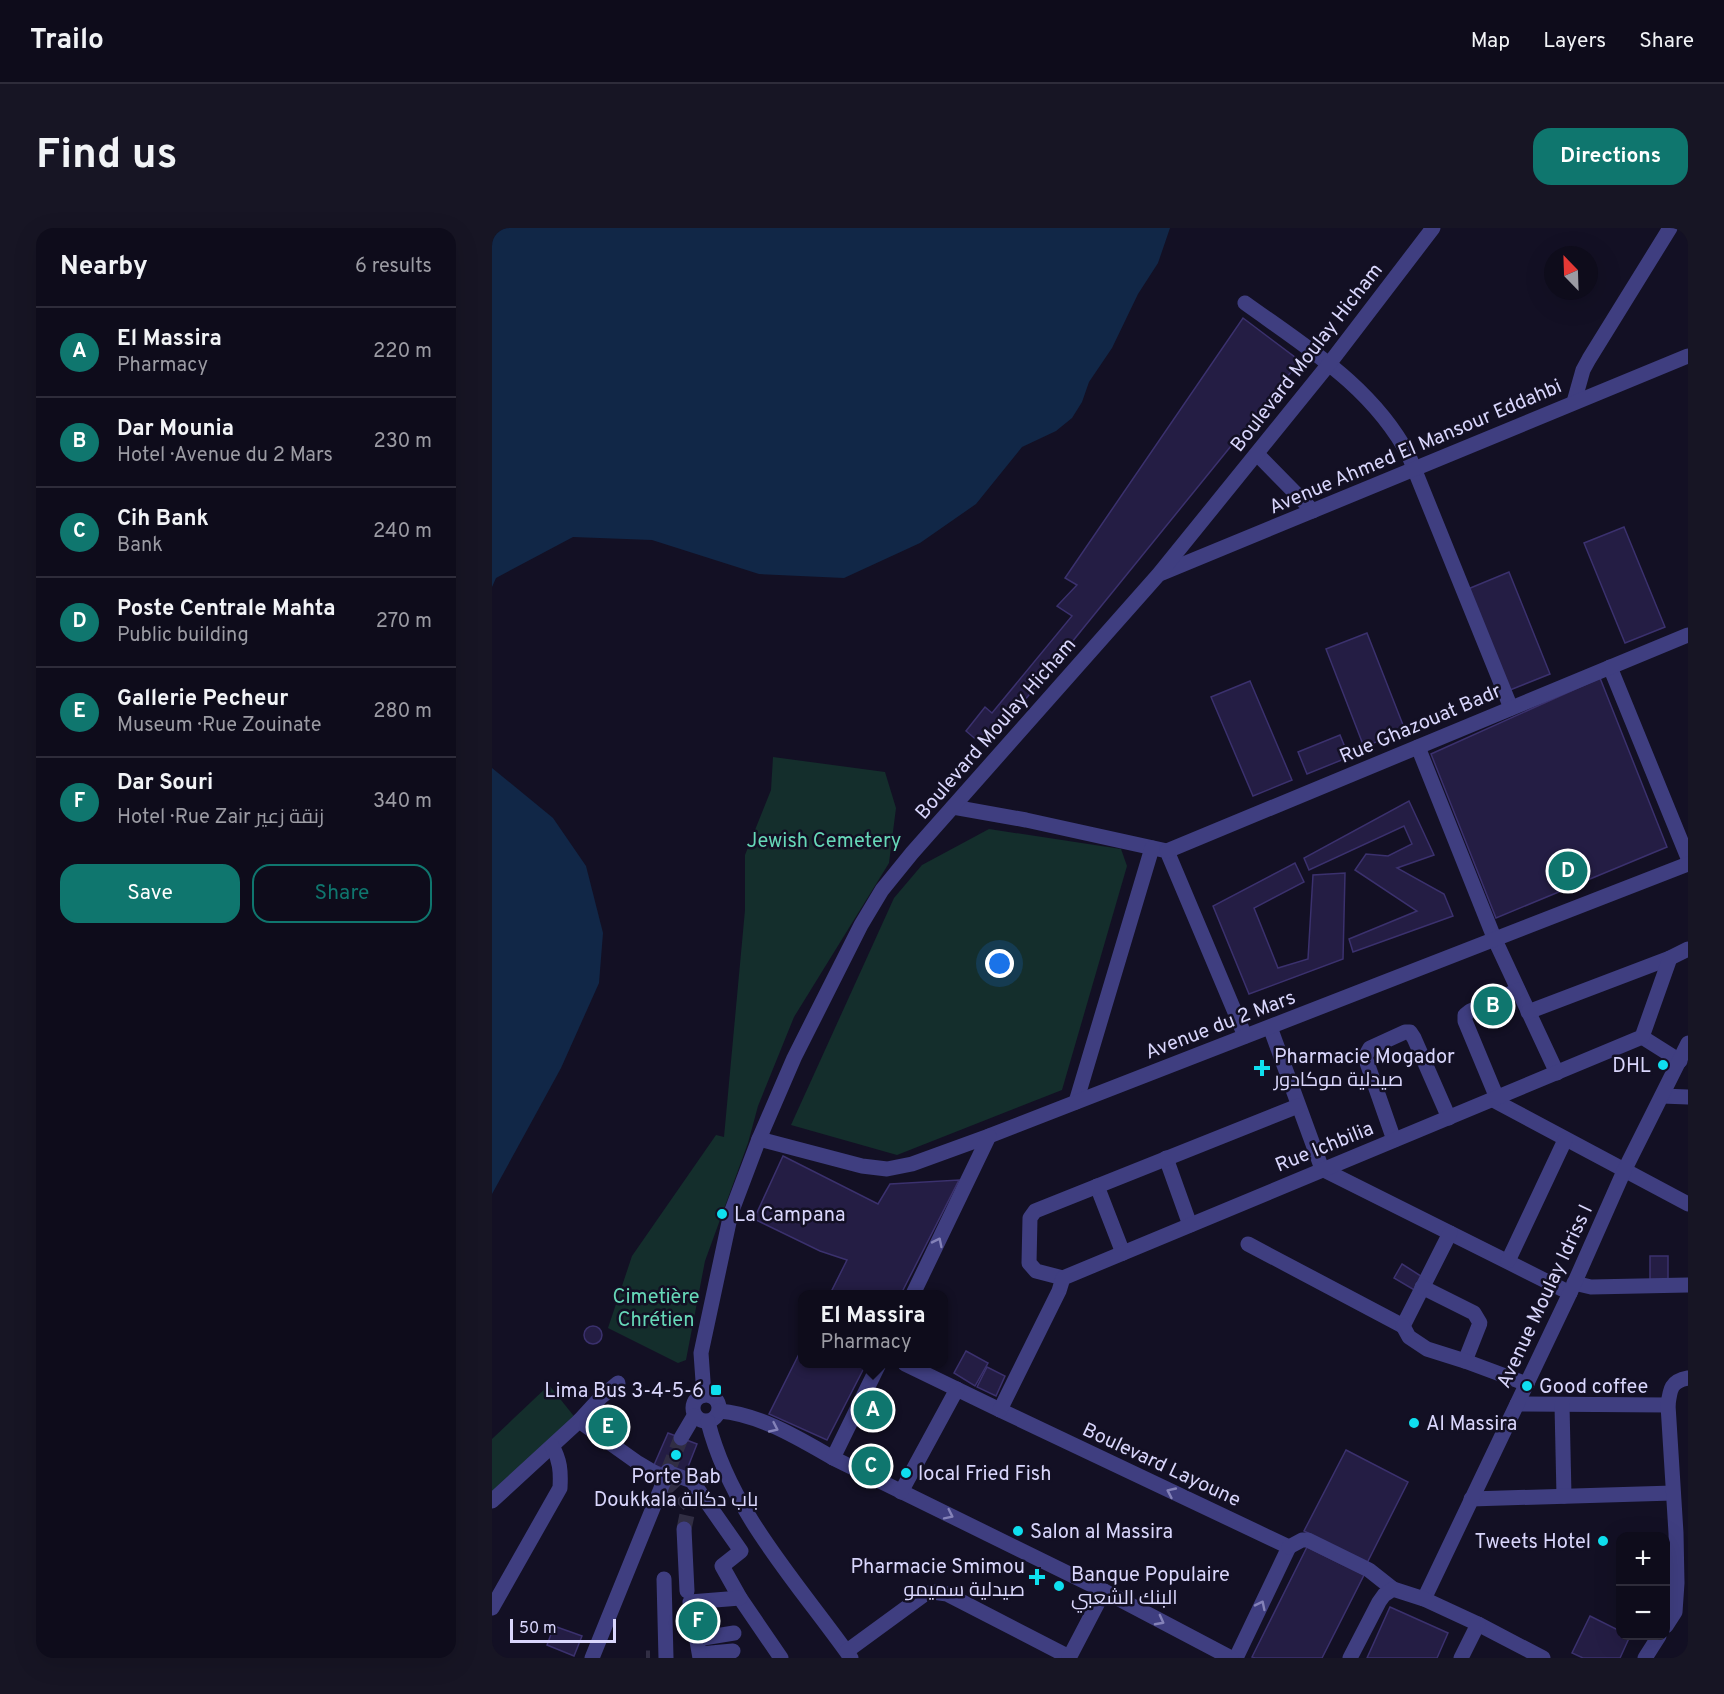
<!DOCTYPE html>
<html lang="en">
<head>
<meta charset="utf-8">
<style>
	:root { --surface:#0e0c1b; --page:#171524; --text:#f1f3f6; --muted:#9b9ba3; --line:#2e2c3a; --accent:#0f766e }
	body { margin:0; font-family:Overpass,Cairo,sans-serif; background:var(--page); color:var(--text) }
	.controls { position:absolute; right:18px; bottom:18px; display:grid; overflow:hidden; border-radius:12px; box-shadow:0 6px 24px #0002 }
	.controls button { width:54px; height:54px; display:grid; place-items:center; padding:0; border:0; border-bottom:2px solid var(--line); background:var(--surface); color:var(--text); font:30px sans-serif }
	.compass { position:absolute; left:1052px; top:18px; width:54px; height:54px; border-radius:50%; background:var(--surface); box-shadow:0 6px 24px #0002; rotate:337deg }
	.scale { position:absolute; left:18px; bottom:15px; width:106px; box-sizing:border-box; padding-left:6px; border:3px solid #d9d6fc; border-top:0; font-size:16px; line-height:21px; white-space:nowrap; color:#d9d6fc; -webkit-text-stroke:4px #131024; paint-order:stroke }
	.you { position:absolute; left:508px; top:736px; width:21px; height:21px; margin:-15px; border:4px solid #fff; border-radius:50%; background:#1a73e8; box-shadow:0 0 0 9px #1a73e833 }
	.badge { display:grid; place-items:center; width:39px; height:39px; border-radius:50%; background:var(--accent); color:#fff; font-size:20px; font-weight:700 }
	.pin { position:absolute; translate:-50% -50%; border:3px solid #fff; box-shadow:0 2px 6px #0006 }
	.popup { position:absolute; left:306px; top:1062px; width:150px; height:78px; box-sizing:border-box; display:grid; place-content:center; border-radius:12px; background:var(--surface); filter:drop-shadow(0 2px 4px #0005); font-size:20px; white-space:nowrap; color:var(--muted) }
	.popup b { font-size:22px; color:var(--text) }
	.popup::after { content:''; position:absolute; left:50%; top:100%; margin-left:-12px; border:12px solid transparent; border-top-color:var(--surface) }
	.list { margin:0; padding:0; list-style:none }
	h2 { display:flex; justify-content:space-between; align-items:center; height:78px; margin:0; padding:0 24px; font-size:26px }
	h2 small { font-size:20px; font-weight:400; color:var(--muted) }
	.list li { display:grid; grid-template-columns:39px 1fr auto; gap:18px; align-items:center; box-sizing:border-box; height:90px; padding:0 24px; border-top:2px solid var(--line) }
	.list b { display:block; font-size:22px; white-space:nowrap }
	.list p { margin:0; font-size:20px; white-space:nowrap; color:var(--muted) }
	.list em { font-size:20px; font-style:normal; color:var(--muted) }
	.actions { display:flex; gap:12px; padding:18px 24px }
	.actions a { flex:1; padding:14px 0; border:2px solid var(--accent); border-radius:18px; text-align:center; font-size:21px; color:var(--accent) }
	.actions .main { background:var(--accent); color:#fff }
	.map { position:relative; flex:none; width:1196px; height:1430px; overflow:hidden; border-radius:18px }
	header { display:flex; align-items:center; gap:36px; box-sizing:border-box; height:84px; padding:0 30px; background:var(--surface); border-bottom:2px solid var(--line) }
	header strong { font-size:28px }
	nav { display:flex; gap:33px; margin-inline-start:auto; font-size:21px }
	.intro { display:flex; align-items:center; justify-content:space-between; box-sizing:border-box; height:144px; padding:0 36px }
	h1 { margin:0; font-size:42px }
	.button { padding:15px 27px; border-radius:18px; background:var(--accent); color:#fff; font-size:21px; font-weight:700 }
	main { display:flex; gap:36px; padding:0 36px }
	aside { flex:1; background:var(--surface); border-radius:18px; box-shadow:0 6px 24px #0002 }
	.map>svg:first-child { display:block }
</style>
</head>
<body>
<header>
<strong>Trailo</strong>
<nav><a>Map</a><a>Layers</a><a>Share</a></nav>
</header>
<div class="intro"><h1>Find us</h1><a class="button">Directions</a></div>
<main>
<aside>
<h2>Nearby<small>6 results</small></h2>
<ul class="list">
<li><span class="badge">A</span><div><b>El Massira</b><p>Pharmacy</p></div><em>220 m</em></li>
<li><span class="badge">B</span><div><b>Dar Mounia</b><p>Hotel · Avenue du 2 Mars</p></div><em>230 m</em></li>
<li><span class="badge">C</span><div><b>Cih Bank</b><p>Bank</p></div><em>240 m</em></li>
<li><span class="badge">D</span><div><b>Poste Centrale Mahta</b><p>Public building</p></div><em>270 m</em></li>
<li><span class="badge">E</span><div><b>Gallerie Pecheur</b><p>Museum · Rue Zouinate</p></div><em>280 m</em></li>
<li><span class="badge">F</span><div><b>Dar Souri</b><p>Hotel · Rue Zair زنقة زعير</p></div><em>340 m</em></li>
</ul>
<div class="actions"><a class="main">Save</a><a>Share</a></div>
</aside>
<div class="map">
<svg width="1196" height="1430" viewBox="0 0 1196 1430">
	<rect width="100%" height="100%" fill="#131024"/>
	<!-- green -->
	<g fill="#142e2c">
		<path d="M 281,529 L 393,544 L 404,580 L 397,635 L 302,789 L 266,878 L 256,915 L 213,1033 L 194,1132 L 186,1135 L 116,1100 L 140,1028 L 224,907 L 232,909 L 253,682 L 253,627 L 279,562 Z"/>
		<path d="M 497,601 L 629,621 L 635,638 L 570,862 L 405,927 L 299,897 L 402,670 L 430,637 Z"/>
		<path d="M 57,1157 L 85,1192 L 0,1270 L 0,1211 Z"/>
	</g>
	<!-- water -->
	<g fill="#112747">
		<path d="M 0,0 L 678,0 L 666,35 L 646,66 L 620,120 L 597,154 L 590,174 L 580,190 L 564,203 L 530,219 L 484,276 L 428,315 L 352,350 L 267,346 L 160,312 L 81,309 L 4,350 L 0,359 Z"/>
		<path d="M 0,540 L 61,590 L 94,638 L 111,705 L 107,755 L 69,840 L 0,966 Z"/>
	</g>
	<!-- building -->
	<g fill="#241d44" stroke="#3b316e" stroke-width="1.5">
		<path d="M 751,90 L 808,133 L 494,520 L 474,503 L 493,479 L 500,485 L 580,388 L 565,378 L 585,357 L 573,350 Z"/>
		<path d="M 1132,299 L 1173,399 L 1133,415 L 1092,315 Z"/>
		<path d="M 1017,344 L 1058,446 L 1018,462 L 976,361 Z"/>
		<path d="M 875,405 L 913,502 L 872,519 L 834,421 Z"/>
		<path d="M 1108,450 L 1175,619 L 1004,690 L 939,526 Z"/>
		<path d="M 758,453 L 800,552 L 761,568 L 719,469 Z"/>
		<path d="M 848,507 L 857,529 L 815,546 L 806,524 Z"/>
		<path d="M 917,573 L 942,627 L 905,640 L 952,666 L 961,688 L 861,724 L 857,711 L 925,683 L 863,642 L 874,626 L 896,628 L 920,616 L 912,598 L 817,642 L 812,630 Z"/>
		<path d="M 803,635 L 812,654 L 762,680 L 786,740 L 816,731 L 821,647 L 853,645 L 851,731 L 757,766 L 721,678 Z"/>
		<path d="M 291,928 L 386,976 L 398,956 L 467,952 L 409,1066 L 338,1066 L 355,1032 L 328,1023 L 262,991 Z"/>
		<rect x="1158" y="1028" width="18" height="25"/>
		<path d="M 910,1036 L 932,1050 L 924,1063 L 902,1050 Z"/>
		<circle cx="101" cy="1107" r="9"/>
		<path d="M 310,1120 L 310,1136 L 374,1136 L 335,1212 L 277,1186 Z"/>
		<path d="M 474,1123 L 496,1135 L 483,1158 L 462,1145 Z"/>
		<path d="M 495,1139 L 513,1148 L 504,1168 L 485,1159 Z"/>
		<path d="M 176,1205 L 205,1216 L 192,1249 L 162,1237 Z"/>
		<path d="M 854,1222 L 916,1254 L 875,1335 L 812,1303 Z"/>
		<path d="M 815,1319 L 872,1347 L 830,1430 L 763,1430 L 760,1429 Z"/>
		<path d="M 898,1379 L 956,1405 L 945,1430 L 875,1430 Z"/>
		<path d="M 1098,1388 L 1128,1403 L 1128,1408 L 1138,1408 L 1128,1430 L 1091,1430 L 1080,1425 Z"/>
		<path d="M 62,1398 L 90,1408 L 82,1428 L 55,1417 Z"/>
	</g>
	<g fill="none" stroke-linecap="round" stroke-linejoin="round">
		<!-- minor-tunnel -->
		<g stroke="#312e44" stroke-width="15" stroke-dasharray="15 8" stroke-linecap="butt">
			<path d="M 176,1243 L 189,1210"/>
			<path d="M 173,1251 L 197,1277 L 192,1301"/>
			<path d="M 154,1430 L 158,1430"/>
		</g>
		<!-- minor -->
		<g stroke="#3f3e80" stroke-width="15">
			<path d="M 753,75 C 814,119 881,159 917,228 L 1019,480"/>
			<path d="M 1082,174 L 1091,142 L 1097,131 L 1178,0"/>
			<path d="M 765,226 L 821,283"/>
			<path d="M 670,345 L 1196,128"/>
			<path d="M 1118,439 L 1196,630"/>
			<path d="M 926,519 L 1003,712 L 1065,845"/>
			<path d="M 461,579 L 534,592 L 675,623 L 753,808"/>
			<path d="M 675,623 L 1196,407"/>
			<path d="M 1036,784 L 1178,730"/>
			<path d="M 778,799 L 830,941 L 1078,1065"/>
			<path d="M 1150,809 L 1188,833"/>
			<path d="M 1170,868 L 1196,869"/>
			<path d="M 1005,870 L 973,793 L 973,787 L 978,783 L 1026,762"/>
			<path d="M 1001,872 L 1196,976"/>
			<path d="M 584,874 L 660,620"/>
			<path d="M 267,911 L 370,938 L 395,941 L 420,936 L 497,908 L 1196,636"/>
			<path d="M 902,912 L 873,829 L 878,820 L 913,804 L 918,804 L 922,810 L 957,890"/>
			<path d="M 674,930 L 698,997"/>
			<path d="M 605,958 L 631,1025"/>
			<path d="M 756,1016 L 911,1098 L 958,1005"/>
			<path d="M 1016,1033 L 1073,912"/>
			<path d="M 571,1050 L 544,1043 L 537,1035 L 538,990 L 543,983 L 806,878"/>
			<path d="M 1082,1055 L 1099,1059 L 1196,1057"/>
			<path d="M 930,1059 L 982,1085 L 988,1095 L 973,1133"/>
			<path d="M 421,1066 L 497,908"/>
			<path d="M 911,1098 L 917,1109 L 935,1121 L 973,1133 L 1035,1156"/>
			<path d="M 413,1136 L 508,1182 L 797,1319 L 744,1430"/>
			<circle cx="214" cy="1180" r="13"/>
			<path d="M 212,1167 L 209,1125 L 239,985 L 267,911 L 302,830 L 369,697 L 390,662 L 420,625 L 667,346 L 837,136 L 941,0"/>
			<path d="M 1025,1176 L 1176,1177"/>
			<path d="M 1070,1177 L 1072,1268"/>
			<path d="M 508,1182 L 567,1063 L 571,1050 L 1150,809 L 1178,730 L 1196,721"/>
			<path d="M 227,1183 C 267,1186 306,1210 341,1230 L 612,1363 L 739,1430"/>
			<path d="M 87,1193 L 146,1235 L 173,1251"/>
			<path d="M 216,1194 C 239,1285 306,1355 359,1430"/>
			<path d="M 189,1210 L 202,1188"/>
			<path d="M 341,1230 L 387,1136"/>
			<path d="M 175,1244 L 200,1253 L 249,1323 L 230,1338 L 248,1370 L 289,1430"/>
			<path d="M 409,1264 L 465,1161"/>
			<path d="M 979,1271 L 1181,1265"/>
			<path d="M 0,1273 L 87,1193 L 109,1169 L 126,1155"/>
			<path d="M 192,1301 L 195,1363"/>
			<path d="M 797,1319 L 810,1312 L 816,1312 L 877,1342 L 901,1361"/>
			<path d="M 172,1351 L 174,1430"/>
			<path d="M 932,1371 L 1078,1065 L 1132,943 L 1196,815"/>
			<path d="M 0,1380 L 68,1260 C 69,1243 68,1232 60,1218"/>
			<path d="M 1174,1398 L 1183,1384 L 1185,1355 L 1184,1305 L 1176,1177 C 1178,1161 1179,1153 1196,1150"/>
			<path d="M 205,1411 L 242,1405"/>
			<path d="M 355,1423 L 433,1366 L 441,1364 L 455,1366 L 577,1429"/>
			<path d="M 208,1426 L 241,1423"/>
			<path d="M 100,1430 L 176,1243"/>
			<path d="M 208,1430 L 198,1374 L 248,1370"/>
			<path d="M 577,1430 L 612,1363"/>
			<path d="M 858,1430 L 887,1374 L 892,1367 L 901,1361 L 932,1371 L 986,1396 L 1051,1430"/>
			<path d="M 969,1430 L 986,1396"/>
			<path d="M 1153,1430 L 1167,1408"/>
		</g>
	</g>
	<!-- one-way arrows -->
	<defs><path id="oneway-chevron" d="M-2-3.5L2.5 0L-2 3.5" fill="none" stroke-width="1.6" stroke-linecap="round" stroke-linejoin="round" transform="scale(1.5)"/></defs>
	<g stroke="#8482b8">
		<use href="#oneway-chevron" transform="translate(446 1014) rotate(-64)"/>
		<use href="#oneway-chevron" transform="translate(282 1200) rotate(25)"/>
		<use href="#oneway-chevron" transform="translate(679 1264) rotate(-155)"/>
		<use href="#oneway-chevron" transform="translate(457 1287) rotate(26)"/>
		<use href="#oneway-chevron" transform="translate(769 1377) rotate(-64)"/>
		<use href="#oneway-chevron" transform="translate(668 1393) rotate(28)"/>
	</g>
	<!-- markers -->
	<g fill="#0fdfef" stroke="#131024" stroke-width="2">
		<circle cx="1171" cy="837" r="6"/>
		<path d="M767 831h6v6h6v6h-6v6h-6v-6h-6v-6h6z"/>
		<circle cx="230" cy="986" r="6"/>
		<circle cx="1035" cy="1158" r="6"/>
		<rect x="218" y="1156" width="12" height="12" rx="3"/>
		<circle cx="922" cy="1195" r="6"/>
		<circle cx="184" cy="1227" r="6"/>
		<circle cx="414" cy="1245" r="6"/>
		<circle cx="526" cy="1303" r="6"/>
		<circle cx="1111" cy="1313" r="6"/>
		<path d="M542 1340h6v6h6v6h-6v6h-6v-6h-6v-6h6z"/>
		<circle cx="567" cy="1358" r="6"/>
	</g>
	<g text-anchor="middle" stroke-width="5" stroke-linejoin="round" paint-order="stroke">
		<!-- street labels -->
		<g font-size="20" fill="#d9d6fc" stroke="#131024">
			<text transform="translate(814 129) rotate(-52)" y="7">Boulevard Moulay Hicham</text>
			<text transform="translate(923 218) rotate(-23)" y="7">Avenue Ahmed El Mansour Eddahbi</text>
			<text transform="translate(928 495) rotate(-23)" y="7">Rue Ghazouat Badr</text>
			<text transform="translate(503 500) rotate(-49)" y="7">Boulevard Moulay Hicham</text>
			<text transform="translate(728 796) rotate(-21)" y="7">Avenue du 2 Mars</text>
			<text transform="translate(832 918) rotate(-22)" y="7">Rue Ichbilia</text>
			<text transform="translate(1052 1068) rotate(-65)" y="7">Avenue Moulay Idriss I</text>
			<text transform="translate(670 1236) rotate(25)" y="7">Boulevard Layoune</text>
		</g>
		<!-- park labels -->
		<g font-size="20" fill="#66d8b8" stroke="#131024">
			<text x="332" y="619">Jewish Cemetery</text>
			<text x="164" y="1075">Cimetière<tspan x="164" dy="23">Chrétien</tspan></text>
		</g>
		<!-- poi labels -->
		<g font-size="20" fill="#d9d6fc" stroke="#131024" text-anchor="start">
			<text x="782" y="835">Pharmacie Mogador<tspan x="782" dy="23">صيدلية موكادور</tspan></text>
			<text x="1159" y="844" text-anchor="end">DHL</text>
			<text x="242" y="993">La Campana</text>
			<text x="1047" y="1165">Good coffee</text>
			<text x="212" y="1169" text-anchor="end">Lima Bus 3-4-5-6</text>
			<text x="934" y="1202">Al Massira</text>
			<text x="426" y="1252">local Fried Fish</text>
			<text x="184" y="1255" text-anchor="middle">Porte Bab<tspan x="184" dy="23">Doukkala باب دكالة</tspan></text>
			<text x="538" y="1310">Salon al Massira</text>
			<text x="1099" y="1320" text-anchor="end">Tweets Hotel</text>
			<text x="533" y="1345" text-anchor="end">Pharmacie Smimou<tspan x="533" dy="23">صيدلية سميمو</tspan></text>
			<text x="579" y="1353">Banque Populaire<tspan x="579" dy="23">البنك الشعبي</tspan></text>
		</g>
	</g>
</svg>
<div class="controls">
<button>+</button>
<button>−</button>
</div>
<svg class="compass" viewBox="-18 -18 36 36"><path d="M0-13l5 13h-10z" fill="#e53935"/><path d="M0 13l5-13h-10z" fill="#9b9ba3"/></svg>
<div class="scale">50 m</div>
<div class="you"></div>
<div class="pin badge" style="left:381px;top:1182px">A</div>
<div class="popup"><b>El Massira</b>Pharmacy</div>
<div class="pin badge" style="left:1001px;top:778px">B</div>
<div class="pin badge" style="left:379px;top:1238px">C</div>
<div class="pin badge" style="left:1076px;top:643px">D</div>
<div class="pin badge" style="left:116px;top:1199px">E</div>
<div class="pin badge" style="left:206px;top:1393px">F</div>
</div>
</main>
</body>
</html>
